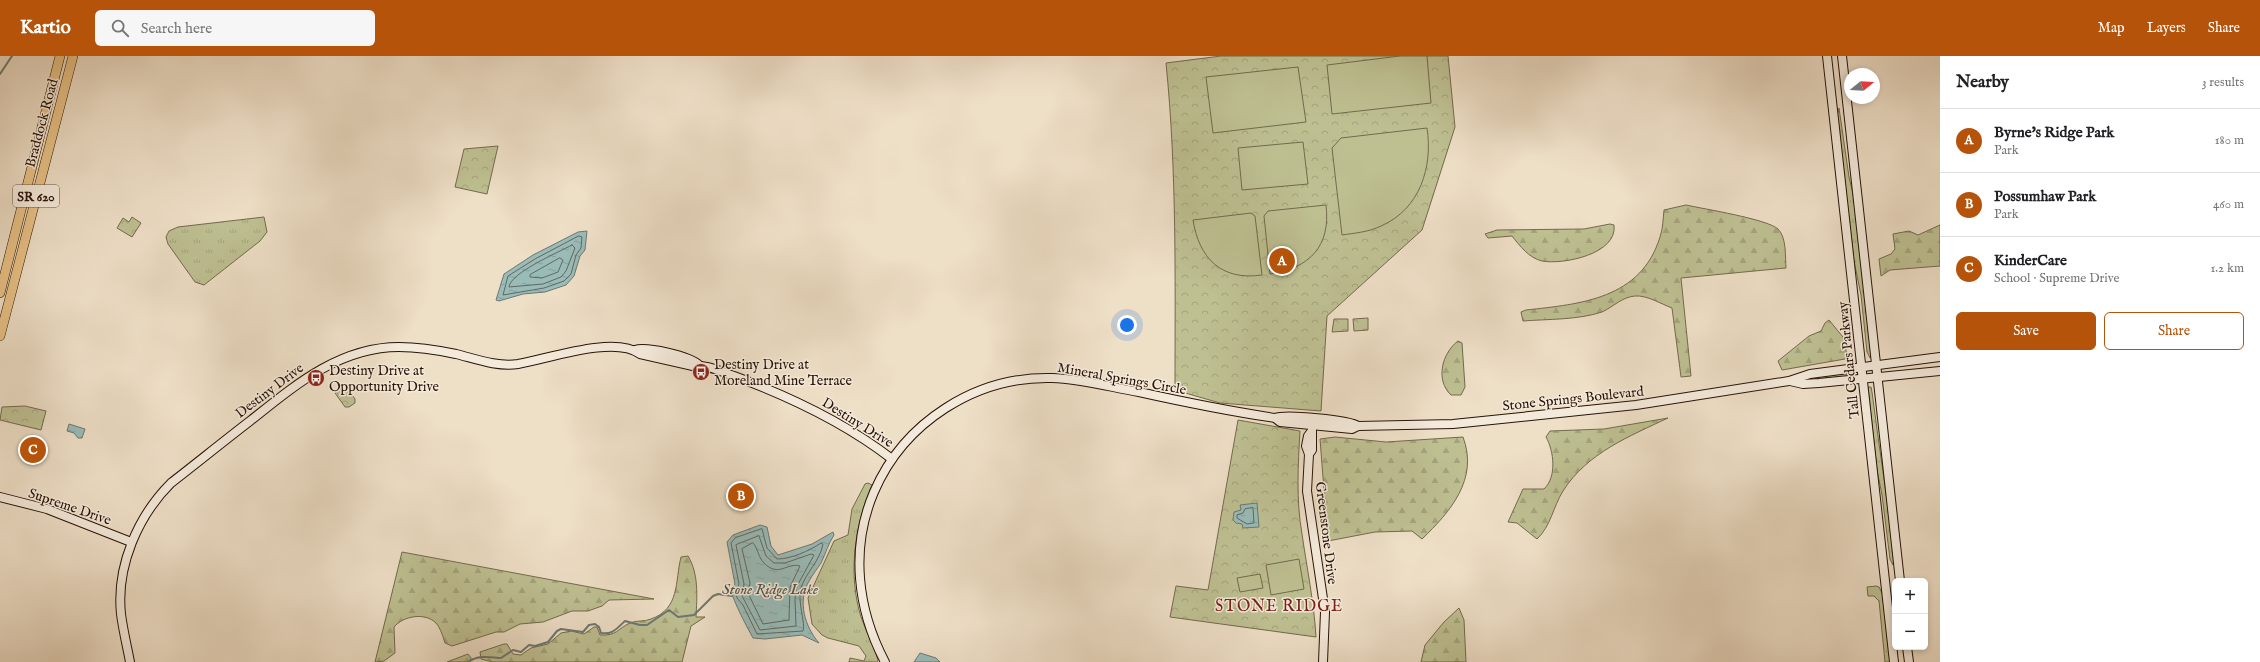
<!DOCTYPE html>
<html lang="en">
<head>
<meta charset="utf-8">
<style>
	:root { --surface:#fff; --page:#f6f6f6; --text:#202124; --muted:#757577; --line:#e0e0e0; --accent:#b45309 }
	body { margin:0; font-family:"IM FELL English",serif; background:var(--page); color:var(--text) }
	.controls { position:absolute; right:12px; bottom:12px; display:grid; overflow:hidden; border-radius:6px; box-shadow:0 2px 6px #0003 }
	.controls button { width:36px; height:36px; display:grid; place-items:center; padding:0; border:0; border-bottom:1px solid var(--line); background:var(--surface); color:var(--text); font:20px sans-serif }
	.compass { position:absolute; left:1844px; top:12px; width:36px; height:36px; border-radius:50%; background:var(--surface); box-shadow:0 2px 6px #0003; rotate:72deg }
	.you { position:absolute; left:1127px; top:269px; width:14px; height:14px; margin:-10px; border:3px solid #fff; border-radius:50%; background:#1a73e8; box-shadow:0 0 0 6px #1a73e833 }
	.badge { display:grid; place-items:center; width:26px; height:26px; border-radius:50%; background:var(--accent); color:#fff; font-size:13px; font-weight:700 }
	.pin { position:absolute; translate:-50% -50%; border:2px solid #fff; box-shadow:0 1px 4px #0006 }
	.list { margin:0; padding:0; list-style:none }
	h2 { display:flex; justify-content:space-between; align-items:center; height:52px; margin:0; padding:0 16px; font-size:17px }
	h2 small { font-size:13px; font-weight:400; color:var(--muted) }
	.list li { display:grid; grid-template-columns:26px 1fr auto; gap:12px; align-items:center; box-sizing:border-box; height:64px; padding:0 16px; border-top:1px solid var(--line) }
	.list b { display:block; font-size:15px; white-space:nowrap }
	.list p { margin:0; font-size:13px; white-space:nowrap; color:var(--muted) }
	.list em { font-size:13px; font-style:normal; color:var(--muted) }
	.actions { display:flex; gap:8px; padding:12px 16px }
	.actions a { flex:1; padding:9px 0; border:1px solid var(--accent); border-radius:6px; text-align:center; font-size:14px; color:var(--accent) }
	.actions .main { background:var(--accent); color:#fff }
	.icon { flex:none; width:22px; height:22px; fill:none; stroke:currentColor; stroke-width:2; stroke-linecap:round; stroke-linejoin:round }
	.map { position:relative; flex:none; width:1940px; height:606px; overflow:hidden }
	header { display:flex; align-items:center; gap:24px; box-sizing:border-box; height:56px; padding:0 20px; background:var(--accent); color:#fff }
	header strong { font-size:19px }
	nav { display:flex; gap:22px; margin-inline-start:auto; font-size:14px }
	.search { width:280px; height:36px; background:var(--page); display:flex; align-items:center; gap:10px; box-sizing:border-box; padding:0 14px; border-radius:6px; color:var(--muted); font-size:15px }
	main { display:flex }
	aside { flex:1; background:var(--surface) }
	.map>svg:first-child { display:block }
</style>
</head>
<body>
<header>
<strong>Kartio</strong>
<div class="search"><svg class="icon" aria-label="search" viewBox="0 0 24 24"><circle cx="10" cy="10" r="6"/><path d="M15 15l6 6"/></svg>Search here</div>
<nav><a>Map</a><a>Layers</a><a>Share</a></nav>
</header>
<main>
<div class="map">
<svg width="1940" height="606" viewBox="0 0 1940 606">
	<defs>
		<pattern id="grass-tufts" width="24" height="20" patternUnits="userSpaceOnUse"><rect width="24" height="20" fill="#bec092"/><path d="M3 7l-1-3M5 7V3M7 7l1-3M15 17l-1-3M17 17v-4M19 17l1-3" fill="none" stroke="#a3a47c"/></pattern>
		<pattern id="forest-firs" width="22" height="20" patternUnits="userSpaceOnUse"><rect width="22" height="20" fill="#bec092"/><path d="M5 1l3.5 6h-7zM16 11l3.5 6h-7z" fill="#a3a47c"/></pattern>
		<pattern id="park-crowns" width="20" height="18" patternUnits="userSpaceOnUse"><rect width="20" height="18" fill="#bec092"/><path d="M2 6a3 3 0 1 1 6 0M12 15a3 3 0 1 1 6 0" fill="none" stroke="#a3a47c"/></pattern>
		<pattern id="water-ripples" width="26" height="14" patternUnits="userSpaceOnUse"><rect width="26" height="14" fill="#9abcb9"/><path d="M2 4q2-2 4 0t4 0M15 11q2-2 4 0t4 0" fill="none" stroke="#85a19e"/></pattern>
	</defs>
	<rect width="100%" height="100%" fill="#eedfc7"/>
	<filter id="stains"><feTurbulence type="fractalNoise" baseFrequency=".005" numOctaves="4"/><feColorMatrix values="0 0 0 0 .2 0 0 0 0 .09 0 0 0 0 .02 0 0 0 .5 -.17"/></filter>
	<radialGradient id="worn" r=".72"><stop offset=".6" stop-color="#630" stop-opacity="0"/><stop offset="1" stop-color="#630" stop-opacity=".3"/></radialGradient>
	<!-- grass -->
	<g fill="url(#grass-tufts)" stroke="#736a4c">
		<path d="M 1839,52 L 1849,121 L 1855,146 L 1871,299 L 1870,302 L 1867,296 L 1861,239 L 1854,205 L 1837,59 Z"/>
		<path d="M 264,161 L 267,176 L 260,185 L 204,229 L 195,226 L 168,188 L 166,181 L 169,175 L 178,171 Z"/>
		<path d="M 1846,317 L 1852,320 L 1801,324 L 1802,323 Z"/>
		<path d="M 1868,331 L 1871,331 L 1872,336 C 1879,391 1888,446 1894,501 L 1893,509 L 1890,503 L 1882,439 L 1877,414 Z"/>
		<path d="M 868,427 L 872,429 C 854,471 848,519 861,561 C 866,576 874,589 878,604 L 877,606 L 849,606 L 850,602 L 864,605 L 866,600 L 859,590 L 828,582 L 822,579 L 812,568 L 808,542 L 834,485 L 848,479 L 852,453 L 865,428 Z"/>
		<path d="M 1876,530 L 1879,531 L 1883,539 L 1890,606 L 1885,606 L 1879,545 L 1874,540 L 1868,540 L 1867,531 Z"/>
	</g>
	<!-- forest -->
	<g fill="url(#forest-firs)" stroke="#736a4c">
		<path d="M 1686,149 C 1704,153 1767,163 1778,173 C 1787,182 1785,201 1786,212 L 1681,222 L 1691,320 L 1681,321 L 1672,252 C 1661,248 1647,239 1635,240 C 1622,241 1613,251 1602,256 C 1578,264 1548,263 1523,265 L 1521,256 L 1526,254 C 1581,248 1641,243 1660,181 C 1663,173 1663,163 1664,154 Z"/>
		<path d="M 1610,168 L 1614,169 C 1618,198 1563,209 1542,205 C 1529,202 1520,190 1512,180 L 1488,182 L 1485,178 L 1497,174 L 1584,173 Z"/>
		<path d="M 1940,169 L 1940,210 L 1890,214 L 1881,220 L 1879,203 L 1891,198 L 1895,193 L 1893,178 L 1909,175 L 1918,179 Z"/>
		<path d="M 1829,264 L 1843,281 L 1847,299 L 1845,303 L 1782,314 L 1778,305 L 1809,280 L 1821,275 L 1825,267 Z"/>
		<path d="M 1458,285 L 1462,287 L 1465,331 L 1461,339 L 1451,339 C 1435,324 1442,297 1458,285 Z"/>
		<path d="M 1668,362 C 1630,380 1587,397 1563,435 C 1553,451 1551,470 1537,483 L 1517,467 L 1508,466 L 1523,433 L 1544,433 C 1557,421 1554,395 1546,381 L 1550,375 L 1604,373 Z"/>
		<path d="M 1335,381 L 1386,386 L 1463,381 C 1479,423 1450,456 1422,483 L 1412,475 L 1375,476 L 1328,485 L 1320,383 Z"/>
		<path d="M 402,496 L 654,543 L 609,544 L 602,550 L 588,555 L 572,555 L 543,566 L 520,568 L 504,576 L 496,576 L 452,590 L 445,587 C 443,581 441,573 436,567 C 425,556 403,560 394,571 L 395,597 L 384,605 L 375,606 Z"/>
		<path d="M 688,500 C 699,518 697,541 696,561 L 705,561 L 691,570 L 682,606 L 493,606 L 481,603 L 480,596 L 504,588 L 507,588 L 513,598 L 521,599 L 531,592 L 548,588 L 561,577 L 571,575 L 584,578 L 594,571 L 597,571 L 600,579 C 617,580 617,573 630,567 C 637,564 644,566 651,563 C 680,553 675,525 681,501 Z"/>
		<path d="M 1459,552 L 1464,564 L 1466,606 L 1421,606 L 1425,589 L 1444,566 Z"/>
		<path d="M 468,598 L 471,602 L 470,606 L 447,606 Z"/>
	</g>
	<!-- park -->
	<g fill="url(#park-crowns)" stroke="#736a4c">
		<path d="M 1221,0 L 1448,0 L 1455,71 L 1422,174 L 1327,260 L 1321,355 L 1220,347 L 1175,334 C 1175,225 1177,116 1166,7 Z"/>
		<path d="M 498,90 L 487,138 L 455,131 L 464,93 Z"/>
		<path d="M 132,161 L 141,167 L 132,181 L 117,172 L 123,162 L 129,166 Z"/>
		<path d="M 1368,262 L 1368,274 L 1354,275 L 1353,263 Z"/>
		<path d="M 1334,263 L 1348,263 L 1348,275 L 1332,276 Z"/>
		<path d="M 345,329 L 355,343 L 355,347 L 349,351 L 345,351 L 335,337 Z"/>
		<path d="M 25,350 L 46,355 L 41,374 L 0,364 L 2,351 Z"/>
		<path d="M 1238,364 L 1300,375 C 1298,409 1296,444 1302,478 C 1307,513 1314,546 1316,581 L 1170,561 L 1176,530 L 1208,534 Z"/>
		<path d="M 735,433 L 749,438 L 746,446 L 732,442 Z"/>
	</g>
	<!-- pitch -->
	<g fill="#bec092" stroke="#736a4c">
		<path d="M 1400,0 L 1427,0 L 1431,47 L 1332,58 L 1327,9 Z"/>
		<path d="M 1298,11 L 1306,66 L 1213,77 L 1206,21 Z"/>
		<path d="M 1427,72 C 1433,111 1420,153 1381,170 C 1369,176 1355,177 1342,179 L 1332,92 L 1341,82 Z"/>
		<path d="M 1303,86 L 1308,128 L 1242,134 L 1238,92 Z"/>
		<path d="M 1326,149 C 1331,190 1310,212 1270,218 L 1264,160 L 1268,155 Z"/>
		<path d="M 1251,157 L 1255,160 L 1262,219 C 1221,225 1199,202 1193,164 Z"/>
		<path d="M 1299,503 L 1304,533 L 1271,539 L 1266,509 Z"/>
		<path d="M 1260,518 L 1263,532 L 1240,536 L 1237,522 Z"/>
	</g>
	<!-- water -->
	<g fill="url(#water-ripples)" stroke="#6c7872">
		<path d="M 587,175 L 585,194 L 580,200 L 574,220 L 566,229 L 545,236 L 523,238 L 499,245 L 496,244 L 504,218 L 533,199 L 578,176 Z"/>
		<path d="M 69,368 L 85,373 L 82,382 L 78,382 L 74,377 L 67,375 Z"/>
		<path d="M 1257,447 L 1259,471 L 1243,472 L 1242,468 L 1236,467 L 1233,464 L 1234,456 L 1241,454 L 1240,449 Z"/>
		<path d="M 760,469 L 767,471 L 771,490 L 778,499 L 812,488 L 833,476 L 834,479 C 828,488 826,497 821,507 C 817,513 813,518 809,525 C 797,545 805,571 819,587 L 802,579 L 765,583 L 753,582 C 747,571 733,545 731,534 L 735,528 L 727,486 L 733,479 Z"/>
		<path d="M 920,597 L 936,602 L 940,606 L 914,606 Z"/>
	</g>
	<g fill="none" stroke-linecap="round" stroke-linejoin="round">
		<!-- shore -->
		<g stroke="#616860" stroke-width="1">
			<path d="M 579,180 L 582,181 L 581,192 L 576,199 L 571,218 L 564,225 L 544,232 L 503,239 L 508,220 L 535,203 Z"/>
			<path d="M 572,189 L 575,192 L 566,215 L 561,221 L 543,228 L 509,231 C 510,217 559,196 572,189 Z"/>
			<path d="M 560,202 L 563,204 L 558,216 L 542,222 L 530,221 L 530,219 Z"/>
			<path d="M 1253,452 L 1254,467 L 1247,468 L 1237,462 L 1237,459 L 1243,457 L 1245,453 Z"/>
			<path d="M 762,473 L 767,492 L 777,503 C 791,503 809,495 821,487 L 823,488 C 820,505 806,516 801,532 C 797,546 806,568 803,575 L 757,578 L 743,549 L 737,542 L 736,536 L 739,528 L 731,487 L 735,482 Z"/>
			<path d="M 759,480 L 766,500 L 774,507 L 785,507 L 811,498 L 814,499 L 796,532 L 795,543 L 796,570 L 760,574 L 742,540 L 744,528 L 736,489 Z"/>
			<path d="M 753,487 C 758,492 758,501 764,507 C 779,522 787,506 800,510 L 790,531 L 789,564 L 763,568 L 748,537 L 750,527 L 742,493 Z"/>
		</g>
		<!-- stream -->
		<g stroke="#6c7872" stroke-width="2">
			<path d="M 0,18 L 12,0"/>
			<path d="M 468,606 C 478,599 489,601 501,602 L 513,594 L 521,596 L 529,589 L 535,590 L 548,586 L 557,575 L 561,573 L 583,576 L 589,569 L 595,568 L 599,571 L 601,577 C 613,579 617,572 625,565 L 640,569 L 647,569 L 669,554 L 678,561 L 694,559 L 713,540 L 718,538 L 732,540"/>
		</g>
		<!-- secondary casing -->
		<g stroke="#281307" stroke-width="10">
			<g id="secondary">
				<path d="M 1827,0 L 1894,606"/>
				<path d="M 1842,0 L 1900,525"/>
				<path d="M 635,294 C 646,290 690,300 699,309"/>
				<path d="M 1790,325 L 1803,328 L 1819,327 L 1940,315"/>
				<path d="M 1275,362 C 1286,358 1349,364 1358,370"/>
				<path d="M 1311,376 L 1308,380 L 1306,390 L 1309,398 L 1307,435 L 1325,556 L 1323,606"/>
				<path d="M 1309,398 L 1312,394 L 1312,373"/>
				<path d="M 0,441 L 47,453 L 131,486"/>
				<path d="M 1907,591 L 1909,606"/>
				<path d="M 130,606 C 127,590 123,574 121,558 C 116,510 138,460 171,427 C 198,406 224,385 250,365 C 294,330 339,291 399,291 C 418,291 437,294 456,298 C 476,303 497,311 518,308 C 548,303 614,279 640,298 L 693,310 C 706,308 722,316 734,320 C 791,341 844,366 892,403"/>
				<path d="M 885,606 C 857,553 850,492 874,436 C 904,366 976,320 1052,322 C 1081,323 1110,331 1139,336 C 1184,346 1229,355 1275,362 L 1280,366 L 1352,373 L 1358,370 L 1453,368 L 1636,349 L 1789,325 L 1810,318 L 1940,301"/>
			</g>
		</g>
		<!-- primary casing -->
		<g stroke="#281307" stroke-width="10">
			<g id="primary">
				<path d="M 0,237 L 60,0"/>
				<path d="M 0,280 L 73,0"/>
			</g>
		</g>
		<!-- secondary -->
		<use href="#secondary" stroke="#f4eadb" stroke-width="8"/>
		<!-- primary -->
		<use href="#primary" stroke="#e7c084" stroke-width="9"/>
	</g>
	<!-- icons -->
	<defs>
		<g id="bus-disc" transform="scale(0.9)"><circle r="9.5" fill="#8f2418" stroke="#f4eadb"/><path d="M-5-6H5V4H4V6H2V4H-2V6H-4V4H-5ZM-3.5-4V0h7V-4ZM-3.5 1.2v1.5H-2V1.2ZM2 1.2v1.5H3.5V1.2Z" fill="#fff"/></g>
	</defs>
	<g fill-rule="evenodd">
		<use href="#bus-disc" x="701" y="316"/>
		<use href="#bus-disc" x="316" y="322"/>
	</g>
	<g text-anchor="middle" stroke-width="3" stroke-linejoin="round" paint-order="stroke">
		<!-- shield labels -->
		<rect fill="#f4eadb" stroke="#655447" stroke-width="1" x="13" y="129" width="46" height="22" rx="3"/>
		<g font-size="13" font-weight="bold" fill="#281307">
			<text x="36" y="145">SR 620</text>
		</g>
		<!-- street labels -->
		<g font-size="14" fill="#281307" stroke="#f4eadb">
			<text transform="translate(41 67) rotate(-75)" y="5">Braddock Road</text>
			<text transform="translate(1848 304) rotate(-96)" y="5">Tall Cedars Parkway</text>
			<text transform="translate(1122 322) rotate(10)" y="5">Mineral Springs Circle</text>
			<text transform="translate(269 334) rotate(-37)" y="5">Destiny Drive</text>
			<text transform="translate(1573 342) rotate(-6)" y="5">Stone Springs Boulevard</text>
			<text transform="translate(858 366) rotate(32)" y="5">Destiny Drive</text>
			<text transform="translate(70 450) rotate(19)" y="5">Supreme Drive</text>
			<text transform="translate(1327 477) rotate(83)" y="5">Greenstone Drive</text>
		</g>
		<!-- poi labels -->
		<g font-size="14" fill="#281307" stroke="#f4eadb" text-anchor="start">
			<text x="714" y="313">Destiny Drive at<tspan x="714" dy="16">Moreland Mine Terrace</tspan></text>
			<text x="329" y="319">Destiny Drive at<tspan x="329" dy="16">Opportunity Drive</tspan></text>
		</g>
		<!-- water labels -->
		<g font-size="15" font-style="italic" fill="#504e45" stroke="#f4eadb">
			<text x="770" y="538">Stone Ridge Lake</text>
		</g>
		<!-- quarter labels -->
		<g font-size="16" letter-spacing="1" fill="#7a1f14" stroke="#f4eadb">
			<text x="1279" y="555">STONE RIDGE</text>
		</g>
	</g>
	<rect width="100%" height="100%" filter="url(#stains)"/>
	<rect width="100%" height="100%" fill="url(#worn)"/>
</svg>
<div class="controls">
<button>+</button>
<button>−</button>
</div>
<svg class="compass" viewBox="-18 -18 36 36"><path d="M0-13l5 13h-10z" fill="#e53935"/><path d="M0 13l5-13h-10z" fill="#757577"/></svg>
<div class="you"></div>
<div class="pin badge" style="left:1282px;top:205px">A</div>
<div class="pin badge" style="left:741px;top:440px">B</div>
<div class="pin badge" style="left:33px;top:394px">C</div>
</div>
<aside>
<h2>Nearby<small>3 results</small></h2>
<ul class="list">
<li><span class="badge">A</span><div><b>Byrne's Ridge Park</b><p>Park</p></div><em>180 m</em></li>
<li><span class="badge">B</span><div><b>Possumhaw Park</b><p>Park</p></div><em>460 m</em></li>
<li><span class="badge">C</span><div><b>KinderCare</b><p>School · Supreme Drive</p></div><em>1.2 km</em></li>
</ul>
<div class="actions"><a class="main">Save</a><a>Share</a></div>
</aside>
</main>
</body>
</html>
